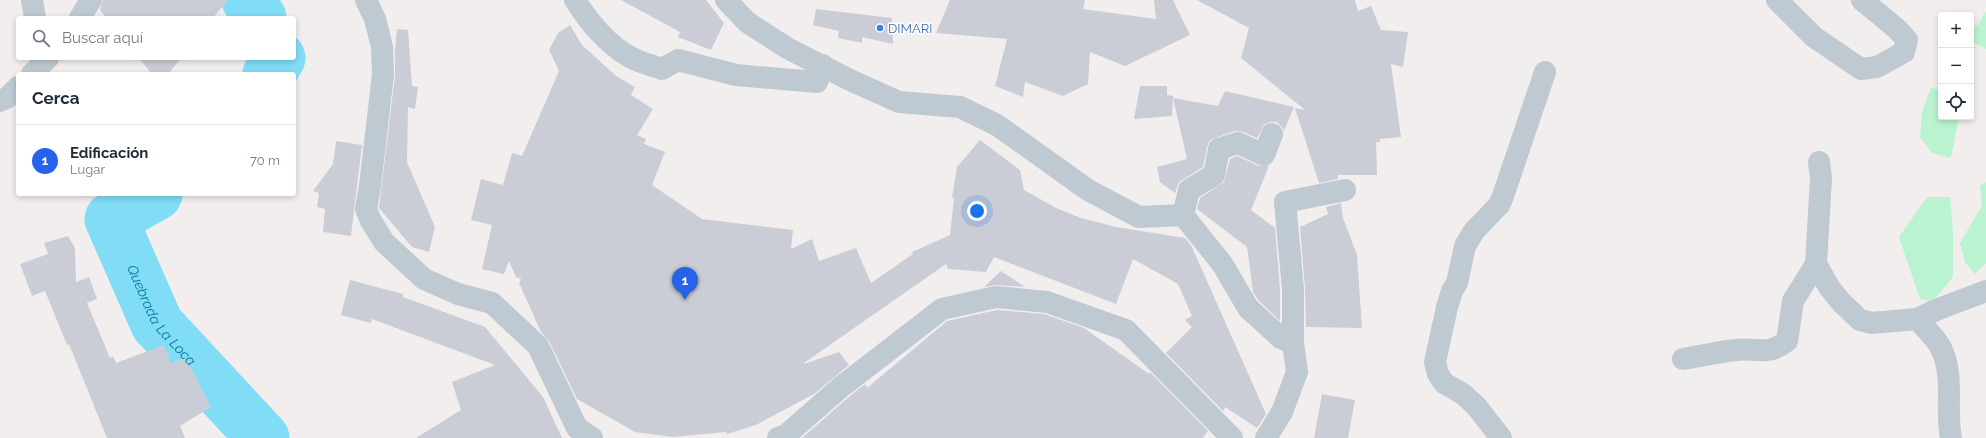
<!DOCTYPE html>
<html lang="es">
<head>
<meta charset="utf-8">
<style>
	:root { --surface:#fff; --page:#f2f2f3; --text:#1f2937; --muted:#747a83; --line:#e0e1e3; --accent:#2563eb }
	body { margin:0; font-family:Raleway,sans-serif; background:var(--page); color:var(--text) }
	.controls { position:absolute; right:12px; top:12px; display:grid; overflow:hidden; border-radius:4px; box-shadow:0 2px 6px #0003 }
	.controls button { width:36px; height:36px; display:grid; place-items:center; padding:0; border:0; border-bottom:1px solid var(--line); background:var(--surface); color:var(--text); font:20px sans-serif }
	.you { position:absolute; left:977px; top:211px; width:14px; height:14px; margin:-10px; border:3px solid #fff; border-radius:50%; background:#1a73e8; box-shadow:0 0 0 6px #1a73e833 }
	.badge { display:grid; place-items:center; width:26px; height:26px; border-radius:50%; background:var(--accent); color:#fff; font-size:13px; font-weight:700 }
	.pin { position:absolute; translate:-50% -33px; filter:drop-shadow(0 1px 2px #0008) }
	.pin::after { content:''; position:absolute; top:21px; width:14px; height:12px; background:inherit; clip-path:polygon(0 0,100% 0,50% 100%) }
	.list { margin:0; padding:0; list-style:none }
	h2 { display:flex; justify-content:space-between; align-items:center; height:52px; margin:0; padding:0 16px; font-size:17px }
	h2 small { font-size:13px; font-weight:400; color:var(--muted) }
	.list li { display:grid; grid-template-columns:26px 1fr auto; gap:12px; align-items:center; box-sizing:border-box; height:72px; padding:0 16px; border-top:1px solid var(--line) }
	.list b { display:block; font-size:15px; white-space:nowrap }
	.list p { margin:0; font-size:13px; white-space:nowrap; color:var(--muted) }
	.list em { font-size:13px; font-style:normal; color:var(--muted) }
	.icon { flex:none; width:22px; height:22px; fill:none; stroke:currentColor; stroke-width:2; stroke-linecap:round; stroke-linejoin:round }
	.map { position:relative; flex:none; width:1986px; height:438px; overflow:hidden }
	.search { position:absolute; background:var(--surface); box-shadow:0 2px 6px #0003; left:16px; top:16px; width:280px; height:44px; display:flex; align-items:center; gap:10px; box-sizing:border-box; padding:0 14px; border-radius:4px; color:var(--muted); font-size:15px }
	.panel { position:absolute; background:var(--surface); box-shadow:0 2px 6px #0003; left:16px; top:72px; width:280px; height:124px; border-radius:4px }
	.map>svg:first-child { display:block }
</style>
</head>
<body>
<div class="map">
<svg width="1986" height="438" viewBox="0 0 1986 438">
	<rect width="100%" height="100%" fill="#f2eeee"/>
	<!-- green -->
	<g fill="#b9f3d0">
		<path d="M 1986,11 L 1986,49 L 1971,41 L 1971,28 L 1973,26 L 1978,25 Z"/>
		<path d="M 1931,88 L 1941,90 L 1941,117 L 1959,117 L 1951,158 L 1932,153 L 1920,137 L 1922,112 Z"/>
		<path d="M 1986,182 L 1986,263 L 1975,274 L 1965,262 L 1960,243 L 1982,206 L 1980,186 Z"/>
		<path d="M 1927,197 L 1950,197 L 1953,233 L 1953,277 L 1932,302 L 1920,299 L 1899,237 Z"/>
	</g>
	<g fill="none" stroke-linecap="round" stroke-linejoin="round">
		<!-- river -->
		<g stroke="#81dcf5" stroke-width="53">
			<path d="M 248,0 L 260,18"/>
			<path d="M 269,74 L 279,58"/>
			<path id="s1" d="M 156,194 L 111,219 L 157,324 L 263,438"/>
		</g>
	</g>
	<!-- building -->
	<g fill="#cacdd5">
		<path d="M 103,0 L 228,0 L 213,18 L 106,18 L 100,10 Z"/>
		<path d="M 621,0 L 706,0 L 724,23 L 711,50 L 678,37 L 680,32 Z"/>
		<path d="M 950,0 L 1085,0 L 1083,9 L 1156,19 L 1154,0 L 1173,0 L 1190,35 L 1125,66 L 1090,52 L 1088,84 L 1063,96 L 1025,82 L 1023,97 L 995,86 L 1007,39 L 936,33 Z"/>
		<path d="M 1197,0 L 1355,0 L 1358,11 L 1371,6 L 1381,30 L 1408,32 L 1403,67 L 1391,64 L 1401,137 L 1380,139 L 1380,142 L 1376,142 L 1377,175 L 1338,175 L 1338,179 L 1319,183 L 1295,108 L 1305,110 L 1241,58 L 1249,28 Z"/>
		<path d="M 816,9 L 892,18 L 893,44 L 862,37 L 862,43 L 838,38 L 839,31 L 813,25 Z"/>
		<path d="M 570,25 L 582,45 L 616,76 L 635,87 L 631,95 L 653,109 L 637,135 L 646,139 L 644,144 L 665,152 L 652,185 L 702,219 L 793,230 L 791,249 L 812,239 L 819,261 L 856,248 L 871,283 L 913,254 L 912,252 L 950,235 L 954,198 L 952,198 L 957,167 L 980,140 L 1020,170 L 1024,190 L 1056,208 L 1081,218 L 1116,227 L 1185,238 L 1191,245 L 1266,414 L 1257,428 L 1225,407 L 1223,411 L 1166,353 L 1192,327 L 1185,320 L 1192,316 L 1178,284 L 1133,259 L 1116,304 L 994,257 L 986,272 L 948,269 L 946,264 L 804,363 L 804,364 L 839,352 L 849,365 L 814,394 L 756,425 L 727,434 L 726,432 L 673,437 L 635,432 L 577,399 L 549,341 L 541,332 L 519,283 L 521,279 L 516,277 L 509,261 L 504,274 L 482,269 L 492,225 L 471,220 L 481,179 L 503,185 L 512,153 L 522,156 L 559,71 L 549,50 L 558,33 Z"/>
		<path d="M 397,29 L 408,30 L 412,86 L 418,87 L 415,109 L 408,107 L 407,162 L 435,227 L 429,252 L 412,247 L 379,208 L 395,75 L 395,50 Z"/>
		<path d="M 139,58 L 181,58 L 168,74 L 152,74 Z"/>
		<path d="M 1140,86 L 1167,86 L 1167,95 L 1173,96 L 1173,98 L 1218,106 L 1225,91 L 1294,107 L 1284,131 L 1281,126 L 1277,122 L 1270,122 L 1264,125 L 1257,138 L 1243,132 L 1235,131 L 1210,140 L 1207,147 L 1203,167 L 1179,182 L 1175,193 L 1160,182 L 1157,167 L 1187,159 L 1173,98 L 1172,116 L 1134,119 Z"/>
		<path d="M 336,141 L 362,145 L 351,236 L 323,232 L 325,209 L 317,207 L 319,193 L 313,191 L 333,164 Z"/>
		<path d="M 1237,156 L 1259,166 L 1269,166 L 1251,210 L 1275,228 L 1280,290 L 1280,321 L 1258,300 L 1253,292 L 1247,247 L 1197,209 L 1200,198 L 1224,182 L 1230,159 Z"/>
		<path d="M 1341,203 L 1343,218 L 1357,255 L 1362,328 L 1306,327 L 1305,288 L 1300,227 L 1328,214 L 1326,207 Z"/>
		<path d="M 68,236 L 75,248 L 76,282 L 89,277 L 97,299 L 87,303 L 110,358 L 113,356 L 116,363 L 164,345 L 171,363 L 186,358 L 211,407 L 180,426 L 185,438 L 107,438 L 69,344 L 67,345 L 45,291 L 32,296 L 20,264 L 48,254 L 44,243 Z"/>
		<path d="M 1001,271 L 1025,287 L 997,285 L 984,287 Z"/>
		<path d="M 350,280 L 403,294 L 403,297 L 485,327 L 543,397 L 562,438 L 416,438 L 461,410 L 452,382 L 495,365 L 372,319 L 371,323 L 341,315 Z"/>
		<path d="M 997,310 L 1044,314 L 1084,328 L 1149,374 L 1150,372 L 1208,431 L 1203,438 L 802,438 L 850,396 L 865,384 L 867,388 L 947,321 Z"/>
		<path d="M 1322,394 L 1355,400 L 1348,438 L 1314,438 Z"/>
	</g>
	<g fill="none" stroke-linecap="round" stroke-linejoin="round">
		<!-- minor -->
		<g stroke="#bec9d2" stroke-width="22">
			<path d="M 32,0 L 35,18"/>
			<path d="M 366,0 L 375,19 L 382,47 L 383,74 L 370,186 L 366,209 L 371,221 L 384,242 L 424,279 L 458,294 L 492,303 L 538,346 L 577,428 L 592,438"/>
			<path d="M 575,0 C 588,21 608,45 630,57 C 640,63 652,65 662,69 L 678,60 L 736,75 L 817,82 L 823,65"/>
			<path d="M 726,0 L 747,22 L 787,48 L 850,80 L 899,102 L 960,107 L 997,125 L 1088,190 L 1139,217 L 1183,215 L 1223,265 L 1248,308 L 1281,338 L 1293,343 L 1297,372 L 1282,412 L 1266,438"/>
			<path d="M 1777,0 L 1814,37 L 1861,69 L 1877,67 L 1904,52 L 1907,40 L 1897,29 L 1862,0"/>
			<path d="M 80,18 L 91,0"/>
			<path d="M 32,74 L 48,58"/>
			<path d="M 0,101 L 7,98 L 18,87"/>
			<path d="M 1183,215 L 1189,190 L 1214,175 L 1219,149 L 1238,143 L 1264,155 L 1272,134"/>
			<path d="M 1816,264 L 1829,287 L 1841,302 L 1860,320 L 1872,323 L 1917,319 L 1936,310 L 1986,291"/>
			<path d="M 1917,319 C 1925,328 1936,338 1941,348 C 1955,377 1945,409 1951,438"/>
			<path d="M 1293,343 L 1293,289 L 1285,202 L 1345,190"/>
			<path d="M 1683,359 C 1701,356 1718,352 1736,350 C 1758,347 1766,357 1787,341 L 1793,301 L 1816,264 L 1821,178 L 1819,162"/>
			<path d="M 778,438 L 786,435 L 841,387 L 942,309 L 996,297 L 1047,302 L 1126,330 L 1232,438"/>
			<path d="M 1501,438 L 1477,407 L 1463,394 L 1444,383 L 1438,374 L 1435,362 L 1447,307 L 1452,291 L 1457,283 L 1465,246 L 1474,231 L 1499,205 L 1502,199 L 1545,72"/>
		</g>
	</g>
	<!-- markers -->
	<circle fill="#3f7fe0" stroke="#fff" stroke-width="1.5" cx="880" cy="28" r="4"/>
	<g text-anchor="middle" stroke-width="3" stroke-linejoin="round" paint-order="stroke">
		<!-- shop labels -->
		<g font-size="13" fill="#366cbe" stroke="#fff" text-anchor="start">
			<text x="888" y="33">DIMARI</text>
		</g>
		<!-- water labels -->
		<g font-size="14" font-style="italic" fill="#037b9d" stroke="#fff">
			<text dy="5" stroke="none"><textPath href="#s1" startOffset="161">Quebrada La Loca</textPath></text>
		</g>
	</g>
</svg>
<div class="controls">
<button>+</button>
<button>−</button>
<button><svg class="icon" aria-label="locate" viewBox="0 0 24 24"><circle cx="12" cy="12" r="6"/><path d="M12 2v4M12 18v4M2 12h4M18 12h4"/></svg></button>
</div>
<div class="you"></div>
<div class="pin badge" style="left:685px;top:300px">1</div>
<div class="search"><svg class="icon" aria-label="search" viewBox="0 0 24 24"><circle cx="10" cy="10" r="6"/><path d="M15 15l6 6"/></svg>Buscar aquí</div>
<section class="panel">
<h2>Cerca<small></small></h2>
<ul class="list">
<li><span class="badge">1</span><div><b>Edificación</b><p>Lugar</p></div><em>70 m</em></li>
</ul>
</section>
</div>
</body>
</html>
